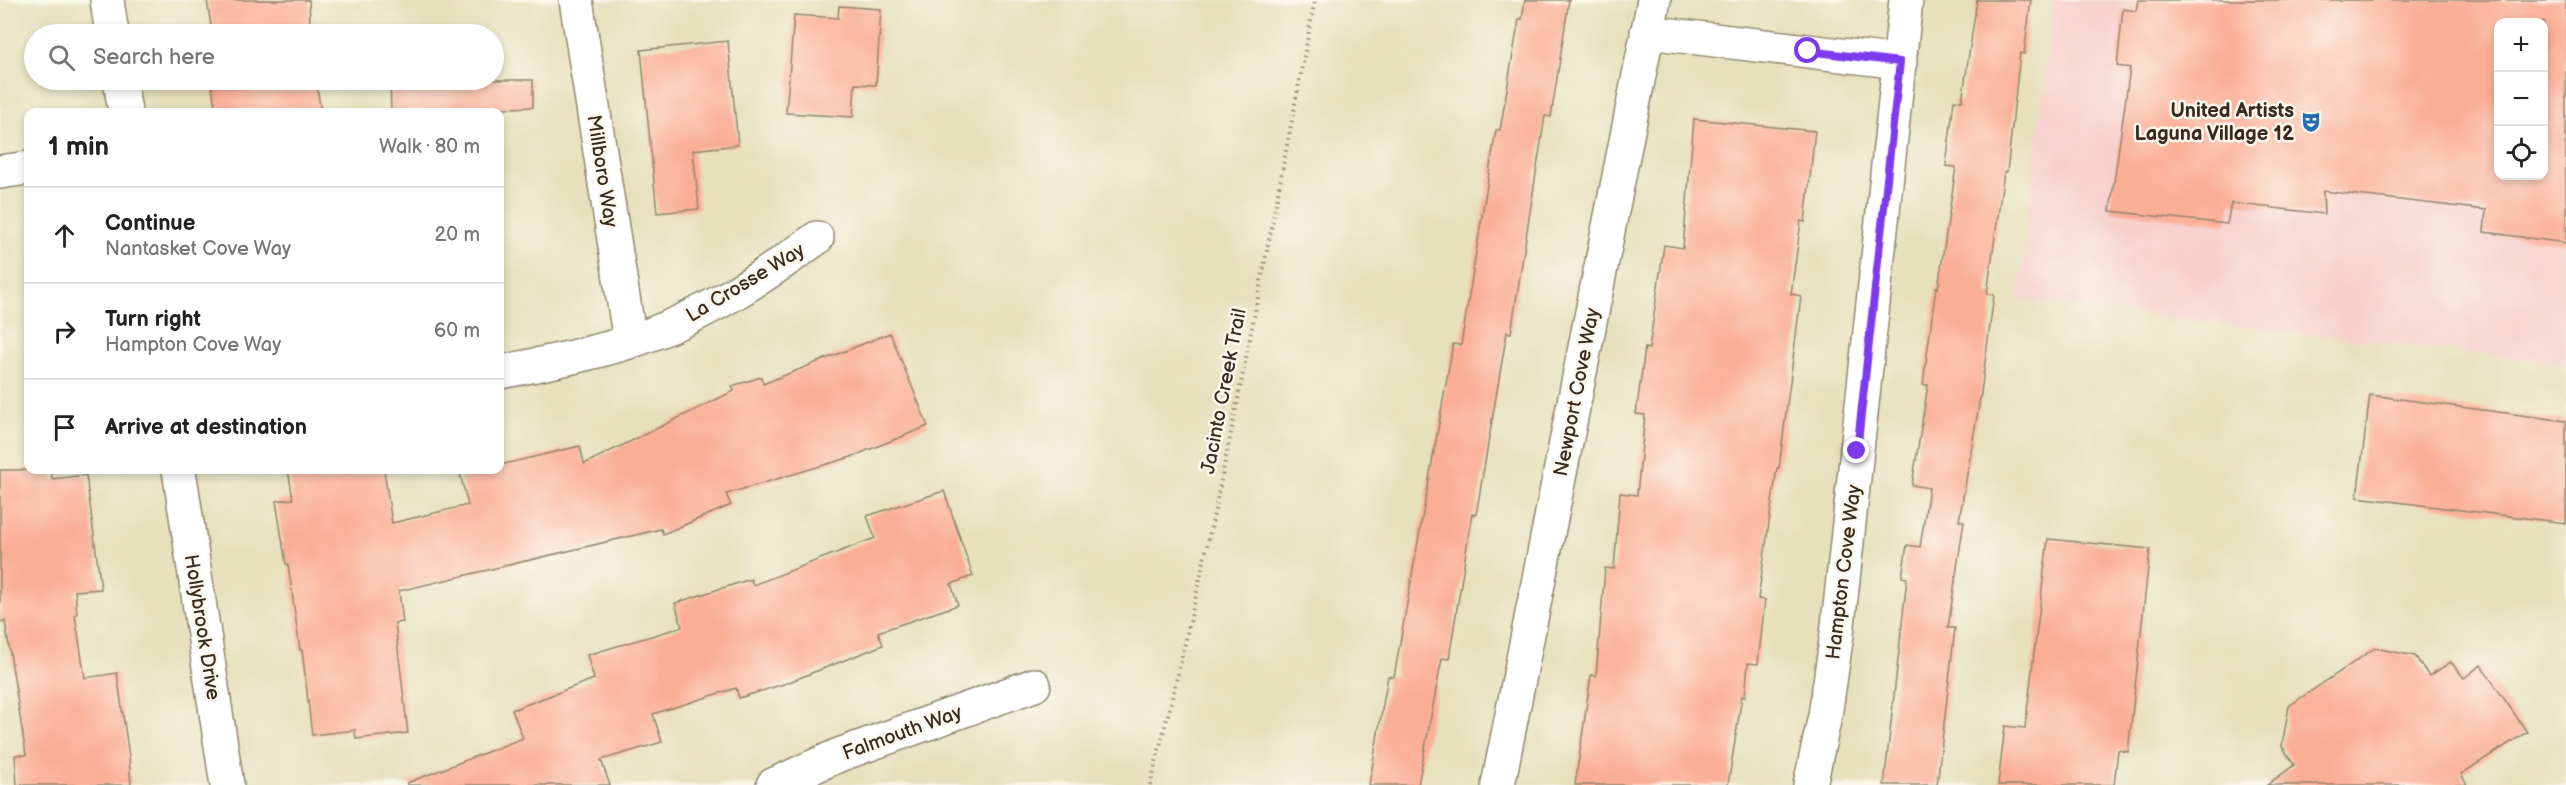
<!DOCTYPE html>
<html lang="en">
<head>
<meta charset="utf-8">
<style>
	:root { --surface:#fff; --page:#f2f2f2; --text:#222; --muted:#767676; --line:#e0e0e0 }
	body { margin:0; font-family:"Balsamiq Sans",sans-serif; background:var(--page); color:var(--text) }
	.controls { position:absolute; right:18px; top:18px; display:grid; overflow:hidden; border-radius:12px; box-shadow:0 3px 9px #0003 }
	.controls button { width:54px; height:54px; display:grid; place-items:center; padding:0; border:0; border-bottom:2px solid var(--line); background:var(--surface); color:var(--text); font:30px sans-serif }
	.stop { position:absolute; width:18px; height:18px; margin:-14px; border:4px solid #7c3aed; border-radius:50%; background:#fff }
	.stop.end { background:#7c3aed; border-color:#fff; box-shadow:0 2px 6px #0008 }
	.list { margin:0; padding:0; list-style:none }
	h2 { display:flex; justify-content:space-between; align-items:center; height:78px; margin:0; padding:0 24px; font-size:26px }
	h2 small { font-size:20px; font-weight:400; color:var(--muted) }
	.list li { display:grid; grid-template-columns:39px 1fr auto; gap:18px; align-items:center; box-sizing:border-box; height:96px; padding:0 24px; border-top:2px solid var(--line) }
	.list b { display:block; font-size:22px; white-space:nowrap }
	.list p { margin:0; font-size:20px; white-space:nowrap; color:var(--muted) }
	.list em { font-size:20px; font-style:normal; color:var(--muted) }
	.icon { flex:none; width:33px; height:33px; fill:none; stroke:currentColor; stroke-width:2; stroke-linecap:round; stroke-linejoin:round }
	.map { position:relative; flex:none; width:2566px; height:785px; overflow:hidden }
	.search { position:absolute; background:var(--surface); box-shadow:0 3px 9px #0003; left:24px; top:24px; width:480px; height:66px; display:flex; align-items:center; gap:15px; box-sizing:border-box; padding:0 21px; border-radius:33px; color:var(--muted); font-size:22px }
	.panel { position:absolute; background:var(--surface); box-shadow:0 3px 9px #0003; left:24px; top:108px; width:480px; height:366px; border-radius:12px }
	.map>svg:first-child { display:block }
</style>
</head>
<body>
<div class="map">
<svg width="2566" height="785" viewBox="0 0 2566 785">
	<rect width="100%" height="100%" fill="#fbf7ec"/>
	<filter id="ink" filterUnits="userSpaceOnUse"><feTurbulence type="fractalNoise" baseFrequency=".0167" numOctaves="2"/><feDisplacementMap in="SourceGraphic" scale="12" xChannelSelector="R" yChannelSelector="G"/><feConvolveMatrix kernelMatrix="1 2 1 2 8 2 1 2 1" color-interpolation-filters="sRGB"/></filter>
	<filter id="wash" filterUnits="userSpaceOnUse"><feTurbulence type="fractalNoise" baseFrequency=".008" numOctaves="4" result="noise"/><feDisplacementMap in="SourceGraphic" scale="24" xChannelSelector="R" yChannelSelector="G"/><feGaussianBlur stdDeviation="1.35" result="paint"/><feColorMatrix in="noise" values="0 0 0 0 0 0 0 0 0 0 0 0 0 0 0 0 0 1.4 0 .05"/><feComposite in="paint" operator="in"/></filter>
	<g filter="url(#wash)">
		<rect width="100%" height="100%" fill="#e7e0bc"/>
		<!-- built -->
		<path fill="#f7d0cd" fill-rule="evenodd" d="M 2054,0 L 2566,0 L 2566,364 L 2018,300 ZM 2498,22 L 2544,22 L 2544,176 L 2498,176 Z"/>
		<g id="blocks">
			<!-- building -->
			<g fill="#fbae96" fill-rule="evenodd">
				<path d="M 207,0 L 309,0 L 310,24 L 212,32 Z"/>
				<path d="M 1525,0 L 1569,0 L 1551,117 L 1545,116 L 1511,333 L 1507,332 L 1476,515 L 1472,514 L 1449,659 L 1442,658 L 1418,785 L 1369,785 L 1388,676 L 1394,677 L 1453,344 L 1461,345 L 1496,130 L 1500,130 L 1519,19 L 1522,19 Z"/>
				<path d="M 1977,0 L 2031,0 L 2024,54 L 2020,53 L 2007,172 L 2004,172 L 1987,294 L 1994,295 L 1981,393 L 1959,521 L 1964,521 L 1948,628 L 1955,628 L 1937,785 L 1884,785 L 1907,578 L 1902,577 L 1907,545 L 1920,547 L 1929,488 L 1912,485 L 1928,385 L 1923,385 L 1936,287 L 1938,288 L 1956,167 L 1946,166 L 1954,100 L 1962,101 Z"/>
				<path d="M 2138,0 L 2566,0 L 2566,243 L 2484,232 L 2486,210 L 2323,191 L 2324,214 L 2231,203 L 2227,224 L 2110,211 L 2130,68 L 2117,66 L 2123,9 L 2136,11 ZM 2499,22 L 2544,22 L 2544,176 L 2499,176 Z"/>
				<path d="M 839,6 L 881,9 L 876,85 L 855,84 L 853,117 L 786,113 L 794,15 L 838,18 Z"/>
				<path d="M 728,41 L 738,145 L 693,150 L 699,209 L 657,213 L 641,50 Z"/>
				<path d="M 211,80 L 316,80 L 321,112 L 216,112 Z"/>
				<path d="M 390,80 L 533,80 L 533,107 L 391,112 Z"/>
				<path d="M 1694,119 L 1815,131 L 1805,222 L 1801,221 L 1791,294 L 1801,296 L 1779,468 L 1777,468 L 1758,599 L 1765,600 L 1758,664 L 1748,663 L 1745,697 L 1742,696 L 1728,785 L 1575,785 L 1591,675 L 1596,676 L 1605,568 L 1614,569 L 1620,493 L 1637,495 L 1645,415 L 1636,414 L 1645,348 L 1649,349 L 1664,245 L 1683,248 Z"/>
				<path d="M 890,333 L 928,426 L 851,457 L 726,494 L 731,505 L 663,534 L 661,529 L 399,591 L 403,622 L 395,623 L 408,733 L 356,739 L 355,730 L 312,735 L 302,650 L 300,650 L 288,564 L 286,564 L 276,501 L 293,499 L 288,470 L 384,470 L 392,523 L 468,505 L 459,470 L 500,470 L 500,465 L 580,446 L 584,464 L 734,391 L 732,386 L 761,377 L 763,384 Z"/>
				<path d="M 2370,395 L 2566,421 L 2566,523 L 2357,497 Z"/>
				<path d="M 0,470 L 51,470 L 52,479 L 86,475 L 101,589 L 75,591 L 77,614 L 75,615 L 85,678 L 117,673 L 129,757 L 131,785 L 17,785 L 15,755 L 26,755 L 5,621 L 0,622 Z"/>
				<path d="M 944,491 L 973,576 L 951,584 L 958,605 L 878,632 L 883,645 L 784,684 L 739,698 L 736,688 L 653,714 L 662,742 L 601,760 L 610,785 L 408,785 L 407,783 L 523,738 L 512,710 L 594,679 L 587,655 L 682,627 L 675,603 L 751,579 L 753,585 L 875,538 L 867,516 Z"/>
				<path d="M 2048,539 L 2150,549 L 2128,752 L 2118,750 L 2114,785 L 1998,785 L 2005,726 L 2025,728 Z"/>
				<path d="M 2375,648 L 2415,656 L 2429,676 L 2451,662 L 2464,678 L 2481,665 L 2527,732 L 2461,774 L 2467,785 L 2267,785 L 2294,765 L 2282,746 L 2289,706 Z"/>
			</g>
		</g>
	</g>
	<g filter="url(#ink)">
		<use href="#blocks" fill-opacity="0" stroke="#91856d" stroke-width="1.5"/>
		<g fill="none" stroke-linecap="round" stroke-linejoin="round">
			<!-- minor casing -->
			<g stroke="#91856d" stroke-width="36">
				<g id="minor">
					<path d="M 107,0 L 112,34"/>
					<path d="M 576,0 L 630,341"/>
					<path d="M 1647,32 L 1900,62"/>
					<path d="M 120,80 L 125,112"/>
					<path d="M 0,172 L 28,168"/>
					<path d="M 500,372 C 543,364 587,355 629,342 C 697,320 760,280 817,238"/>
					<path d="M 179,470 L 227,785"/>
					<path d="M 773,785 L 839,755 L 1034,685"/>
					<path d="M 1498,785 L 1654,0"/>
					<path d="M 1810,785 L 1825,716 L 1837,634 L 1906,0"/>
				</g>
			</g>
			<!-- path -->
			<path stroke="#91856d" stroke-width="4" stroke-dasharray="1.5 4.5" stroke-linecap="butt" d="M 1150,785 C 1218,526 1264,262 1315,0"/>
			<!-- minor -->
			<use href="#minor" stroke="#fff" stroke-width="33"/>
		</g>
	</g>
	<g fill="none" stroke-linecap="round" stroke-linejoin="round" filter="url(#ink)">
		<!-- route -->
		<path stroke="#7c3aed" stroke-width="8" d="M 1808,51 L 1900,62 L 1857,451"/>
	</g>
	<!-- icons -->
	<defs>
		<g id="theatre-bare" transform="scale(1.62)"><path d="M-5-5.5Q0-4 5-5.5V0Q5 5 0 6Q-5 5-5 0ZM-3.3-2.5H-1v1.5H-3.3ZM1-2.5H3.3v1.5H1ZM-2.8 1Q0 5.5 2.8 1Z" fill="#1f6fb2" stroke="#fbf7ec" stroke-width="2.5" paint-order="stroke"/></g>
	</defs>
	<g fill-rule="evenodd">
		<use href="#theatre-bare" x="2311" y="122"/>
	</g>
	<g text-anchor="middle" stroke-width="5" stroke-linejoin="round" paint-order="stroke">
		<!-- poi labels -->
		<g font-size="20" font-weight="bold" fill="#3b2a1e" stroke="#fbf7ec" text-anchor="end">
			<text x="2294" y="117">United Artists<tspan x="2294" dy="23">Laguna Village 12</tspan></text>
		</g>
		<!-- street labels -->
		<g font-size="20" fill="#3b2a1e" stroke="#fbf7ec">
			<text transform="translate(603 171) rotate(81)" y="7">Millboro Way</text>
			<text transform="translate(745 282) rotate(-31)" y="7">La Crosse Way</text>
			<text transform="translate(1223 391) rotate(-79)" y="7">Jacinto Creek Trail</text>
			<text transform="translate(1576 392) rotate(-79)" y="7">Newport Cove Way</text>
			<text transform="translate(1843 572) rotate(-83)" y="7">Hampton Cove Way</text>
			<text transform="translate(203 627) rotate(81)" y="7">Hollybrook Drive</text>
			<text transform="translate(902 732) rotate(-20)" y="7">Falmouth Way</text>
		</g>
	</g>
</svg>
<div class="controls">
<button>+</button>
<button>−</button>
<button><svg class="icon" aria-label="locate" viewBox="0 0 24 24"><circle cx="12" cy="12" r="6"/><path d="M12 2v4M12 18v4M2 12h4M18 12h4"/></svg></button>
</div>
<div class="stop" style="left:1808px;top:51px"></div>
<div class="stop end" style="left:1857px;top:451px"></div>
<div class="search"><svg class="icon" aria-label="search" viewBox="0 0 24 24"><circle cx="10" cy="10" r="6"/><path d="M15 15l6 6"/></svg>Search here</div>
<section class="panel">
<h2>1 min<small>Walk · 80 m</small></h2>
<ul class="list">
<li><svg class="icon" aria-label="ahead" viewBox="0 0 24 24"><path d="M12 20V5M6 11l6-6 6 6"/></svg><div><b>Continue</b><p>Nantasket Cove Way</p></div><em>20 m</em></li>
<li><svg class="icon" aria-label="right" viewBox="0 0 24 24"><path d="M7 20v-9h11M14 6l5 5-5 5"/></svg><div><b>Turn right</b><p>Hampton Cove Way</p></div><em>60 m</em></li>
<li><svg class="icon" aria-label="arrive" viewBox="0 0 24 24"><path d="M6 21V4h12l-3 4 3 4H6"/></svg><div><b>Arrive at destination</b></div></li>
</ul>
</section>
</div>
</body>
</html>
